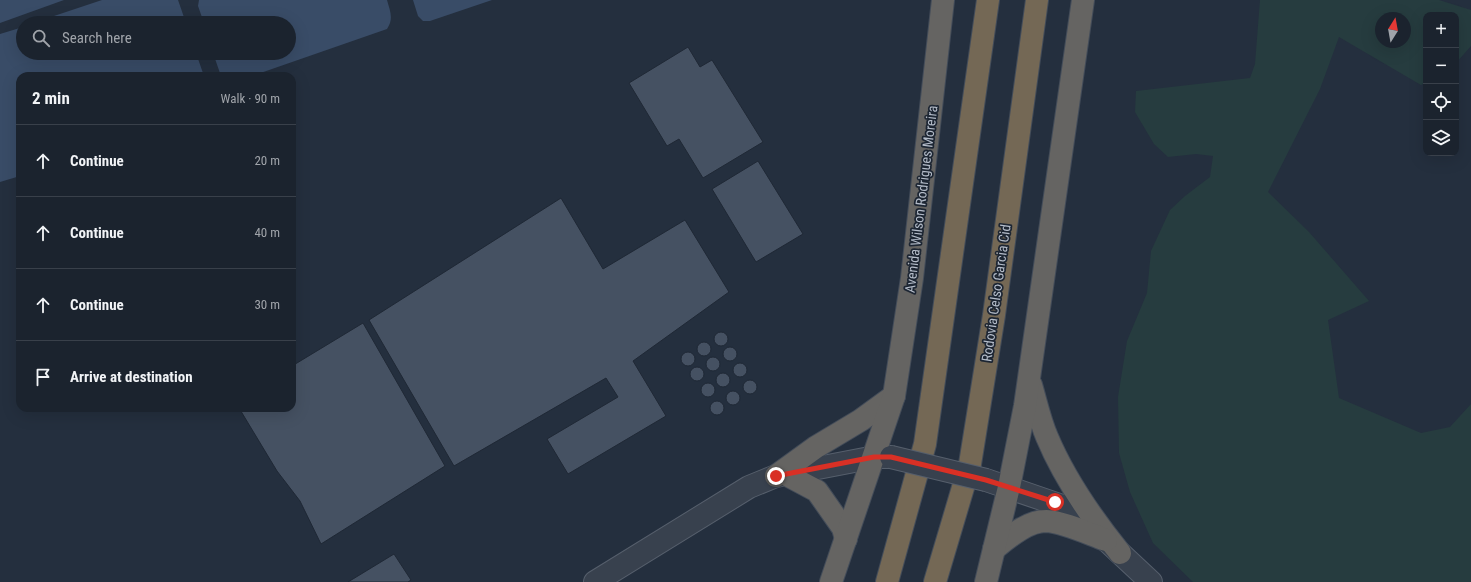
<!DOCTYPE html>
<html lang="en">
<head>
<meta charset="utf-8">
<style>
	:root { --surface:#1b232e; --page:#282f3a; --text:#f1f3f6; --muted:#a0a4aa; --line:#39404a }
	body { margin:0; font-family:"Roboto Condensed",sans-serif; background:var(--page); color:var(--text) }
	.controls { position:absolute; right:12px; top:12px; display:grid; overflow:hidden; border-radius:8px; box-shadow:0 4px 16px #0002 }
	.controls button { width:36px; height:36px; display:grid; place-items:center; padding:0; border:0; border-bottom:1px solid var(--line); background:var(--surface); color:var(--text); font:20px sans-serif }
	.compass { position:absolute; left:1375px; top:12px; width:36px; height:36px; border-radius:50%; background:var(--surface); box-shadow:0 4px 16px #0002; rotate:11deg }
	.stop { position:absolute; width:12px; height:12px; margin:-9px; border:3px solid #d93025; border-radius:50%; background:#fff }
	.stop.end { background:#d93025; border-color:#fff; box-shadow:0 1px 4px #0008 }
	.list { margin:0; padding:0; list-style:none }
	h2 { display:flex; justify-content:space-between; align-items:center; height:52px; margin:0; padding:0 16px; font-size:17px }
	h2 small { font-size:13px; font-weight:400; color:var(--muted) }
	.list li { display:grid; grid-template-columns:26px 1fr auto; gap:12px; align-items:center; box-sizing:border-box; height:72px; padding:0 16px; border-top:1px solid var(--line) }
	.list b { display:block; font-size:15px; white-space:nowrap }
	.list em { font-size:13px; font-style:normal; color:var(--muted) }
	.icon { flex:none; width:22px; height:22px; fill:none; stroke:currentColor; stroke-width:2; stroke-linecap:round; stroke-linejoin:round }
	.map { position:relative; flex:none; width:1471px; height:582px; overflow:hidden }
	.search { position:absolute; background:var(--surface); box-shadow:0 4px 16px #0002; left:16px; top:16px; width:280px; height:44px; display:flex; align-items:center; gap:10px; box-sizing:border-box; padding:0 14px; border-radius:22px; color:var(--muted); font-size:15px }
	.panel { position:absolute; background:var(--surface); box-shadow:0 4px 16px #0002; left:16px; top:72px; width:280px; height:340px; border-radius:12px }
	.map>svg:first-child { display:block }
</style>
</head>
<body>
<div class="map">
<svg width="1471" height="582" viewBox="0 0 1471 582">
	<rect width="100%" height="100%" fill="#242f3e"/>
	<!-- green -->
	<path fill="#263c3f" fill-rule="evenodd" d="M 1260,0 L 1439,0 L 1471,10 L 1471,46 L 1456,63 L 1456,15 L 1426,15 L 1426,82 L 1421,85 L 1339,37 L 1320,89 L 1268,192 L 1309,232 L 1369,301 L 1328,320 L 1339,398 L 1421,433 L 1450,427 L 1471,404 L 1471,582 L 1193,582 L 1153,543 L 1130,492 L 1119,453 L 1118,397 L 1127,341 L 1147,293 L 1151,251 L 1170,210 L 1185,196 L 1210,177 L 1213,156 L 1196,154 L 1168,157 L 1154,144 L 1135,112 L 1136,91 L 1250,78 L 1255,64 ZM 1381,18 L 1405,18 L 1405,42 L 1381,42 Z"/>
	<!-- water -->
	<g fill="#394c67">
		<path d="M 0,0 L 64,0 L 0,23 Z"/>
		<path d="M 102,0 L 178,0 L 186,23 L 33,23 Z"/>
		<path d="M 199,0 L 387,0 C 390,11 394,19 387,29 L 252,76 L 221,76 L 213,53 L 289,53 L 289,23 L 204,23 L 198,6 Z"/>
		<path d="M 413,0 L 492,0 L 430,21 L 423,21 L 418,16 Z"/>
		<path d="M 23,27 L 23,53 L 196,53 L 204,76 L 20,76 L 20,176 L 0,182 L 0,34 Z"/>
	</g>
	<!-- building -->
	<g fill="#455162" stroke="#1f2835">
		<path d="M 688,47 L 700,67 L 712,60 L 763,142 L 703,178 L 679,139 L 667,146 L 629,83 Z"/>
		<path d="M 758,161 L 803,234 L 756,262 L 712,189 Z"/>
		<path d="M 561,198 L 603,269 L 685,220 L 729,292 L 633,361 L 666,416 L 568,474 L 547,439 L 618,397 L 606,378 L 454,466 L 369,320 Z"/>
		<path d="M 363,323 L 445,466 L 321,544 L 300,501 L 277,471 L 239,408 L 292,408 L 292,366 Z"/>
		<circle cx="721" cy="339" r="7"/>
		<circle cx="704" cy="349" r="7"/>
		<circle cx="730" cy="354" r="7"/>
		<circle cx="688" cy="359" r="7"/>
		<circle cx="713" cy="364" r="7"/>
		<circle cx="740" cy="370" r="7"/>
		<circle cx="697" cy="374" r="7"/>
		<circle cx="723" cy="380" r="7"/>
		<circle cx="750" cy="387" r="7"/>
		<circle cx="708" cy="390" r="7"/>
		<circle cx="733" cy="398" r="7"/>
		<circle cx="717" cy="408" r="7"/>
		<path d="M 394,554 L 411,580 L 408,582 L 348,582 Z"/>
	</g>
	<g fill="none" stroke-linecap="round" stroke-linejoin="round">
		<!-- tertiary casing -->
		<g stroke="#565f6c" stroke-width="24">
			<g id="tertiary">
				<path d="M 986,480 L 1074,510 L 1151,582"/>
				<path d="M 595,582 L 749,487 L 776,476 L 875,457 L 891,457"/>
			</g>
		</g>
		<!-- trunk casing -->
		<g stroke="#434c59" stroke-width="24">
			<g id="trunk">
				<path d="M 1031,385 C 1036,402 1040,421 1047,437 C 1065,480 1091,517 1120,553"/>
				<path d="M 787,475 L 817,491 L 843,528 L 846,539"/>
				<path d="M 776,476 L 816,447 L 861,420 L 894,396"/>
				<path d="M 994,549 C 1008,538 1027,521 1046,521 C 1064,522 1089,534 1106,540"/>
				<path d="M 831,582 L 894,396 L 912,278 L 943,0"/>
				<path d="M 986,582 L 1009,487 L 1025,406 L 1083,0"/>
			</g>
		</g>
		<!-- motorway casing -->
		<g stroke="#434c59" stroke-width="24">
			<g id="motorway">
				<path d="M 887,582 L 925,444 L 988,0"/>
				<path d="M 935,582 L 970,464 L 994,315 L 1037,0"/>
			</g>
		</g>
		<!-- tertiary -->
		<use href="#tertiary" stroke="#38414e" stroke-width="22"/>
		<!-- trunk -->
		<use href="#trunk" stroke="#656462" stroke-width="22"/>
		<!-- motorway -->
		<use href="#motorway" stroke="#746855" stroke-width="22"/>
		<!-- tertiary-bridge casing -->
		<g stroke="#565f6c" stroke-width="24" stroke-linecap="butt">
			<path id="tertiary-bridge" d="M 891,457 L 986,480"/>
		</g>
		<!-- tertiary-bridge -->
		<use href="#tertiary-bridge" stroke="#38414e" stroke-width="22"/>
	</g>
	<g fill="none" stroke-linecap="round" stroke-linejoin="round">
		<!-- route -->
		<path stroke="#d93025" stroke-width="5" d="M 776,476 L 874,457 L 891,457 L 986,480 L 1055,502"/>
	</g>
	<g text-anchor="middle" stroke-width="3.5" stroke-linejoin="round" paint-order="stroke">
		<!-- street labels -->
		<g font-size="14" fill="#b4bcc9" stroke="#1d2633">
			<text transform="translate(921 199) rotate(-83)" y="5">Avenida Wilson Rodrigues Moreira</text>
			<text transform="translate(996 293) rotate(-82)" y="5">Rodovia Celso Garcia Cid</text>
		</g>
	</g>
</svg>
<div class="controls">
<button>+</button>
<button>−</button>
<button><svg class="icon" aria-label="locate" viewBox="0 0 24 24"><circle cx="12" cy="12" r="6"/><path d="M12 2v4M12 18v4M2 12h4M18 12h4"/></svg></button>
<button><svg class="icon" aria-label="layers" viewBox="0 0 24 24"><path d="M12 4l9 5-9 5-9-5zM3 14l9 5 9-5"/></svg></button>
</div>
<svg class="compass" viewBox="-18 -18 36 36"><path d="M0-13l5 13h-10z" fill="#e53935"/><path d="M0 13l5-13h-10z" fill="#a0a4aa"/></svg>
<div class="stop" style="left:1055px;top:502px"></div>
<div class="stop end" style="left:776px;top:476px"></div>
<div class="search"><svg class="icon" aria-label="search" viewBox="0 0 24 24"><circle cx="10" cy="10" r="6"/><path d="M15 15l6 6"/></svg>Search here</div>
<section class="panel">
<h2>2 min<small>Walk · 90 m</small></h2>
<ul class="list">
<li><svg class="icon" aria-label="ahead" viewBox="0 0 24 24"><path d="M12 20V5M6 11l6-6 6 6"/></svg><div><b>Continue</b></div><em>20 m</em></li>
<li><svg class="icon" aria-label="ahead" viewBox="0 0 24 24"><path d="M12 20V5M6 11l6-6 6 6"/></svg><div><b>Continue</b></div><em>40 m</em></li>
<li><svg class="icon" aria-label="ahead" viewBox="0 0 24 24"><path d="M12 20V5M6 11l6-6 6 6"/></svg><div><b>Continue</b></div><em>30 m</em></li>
<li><svg class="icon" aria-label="arrive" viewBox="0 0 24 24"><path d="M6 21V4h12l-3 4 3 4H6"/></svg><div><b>Arrive at destination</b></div></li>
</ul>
</section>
</div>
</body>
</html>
